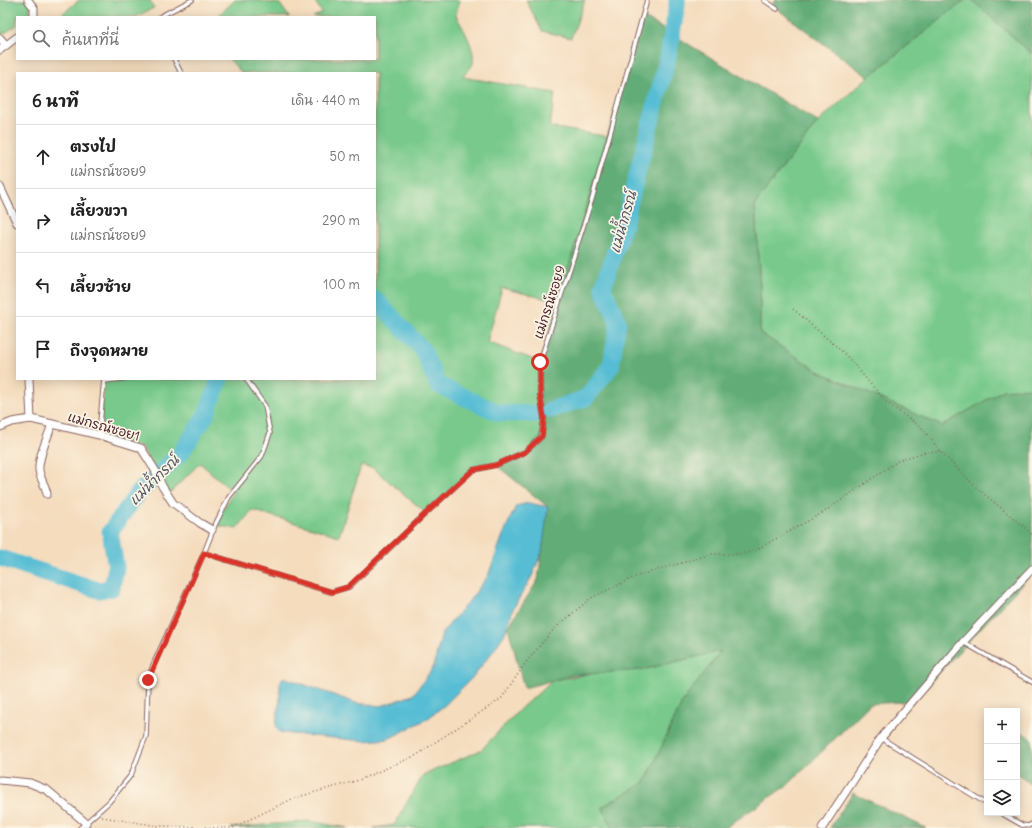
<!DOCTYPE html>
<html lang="th">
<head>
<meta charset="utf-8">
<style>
	:root { --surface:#fff; --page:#f2f2f2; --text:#222; --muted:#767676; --line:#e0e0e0 }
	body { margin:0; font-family:Delius,"Playpen Sans Thai",sans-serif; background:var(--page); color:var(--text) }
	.controls { position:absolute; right:12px; bottom:12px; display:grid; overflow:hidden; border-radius:0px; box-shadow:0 2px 10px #0003 }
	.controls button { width:36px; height:36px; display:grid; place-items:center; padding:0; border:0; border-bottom:1px solid var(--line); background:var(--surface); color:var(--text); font:20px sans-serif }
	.stop { position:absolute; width:12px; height:12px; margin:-9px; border:3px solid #d93025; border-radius:50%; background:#fff }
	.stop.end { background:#d93025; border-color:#fff; box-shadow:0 1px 4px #0008 }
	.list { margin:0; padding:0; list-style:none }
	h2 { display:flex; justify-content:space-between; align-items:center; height:52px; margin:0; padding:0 16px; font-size:17px }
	h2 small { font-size:13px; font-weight:400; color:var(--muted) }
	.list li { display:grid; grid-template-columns:26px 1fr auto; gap:12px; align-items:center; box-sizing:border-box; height:64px; padding:0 16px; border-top:1px solid var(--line) }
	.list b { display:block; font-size:15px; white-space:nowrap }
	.list p { margin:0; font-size:13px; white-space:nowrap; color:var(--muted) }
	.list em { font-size:13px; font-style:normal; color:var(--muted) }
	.icon { flex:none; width:22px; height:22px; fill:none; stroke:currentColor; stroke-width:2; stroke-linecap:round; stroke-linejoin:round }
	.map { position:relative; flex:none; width:1032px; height:828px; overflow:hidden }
	.search { position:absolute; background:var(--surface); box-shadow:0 2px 10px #0003; left:16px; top:16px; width:360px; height:44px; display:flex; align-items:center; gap:10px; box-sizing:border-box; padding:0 14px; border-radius:0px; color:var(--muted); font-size:15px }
	.panel { position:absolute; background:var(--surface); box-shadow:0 2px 10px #0003; left:16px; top:72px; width:360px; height:308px; border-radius:0px }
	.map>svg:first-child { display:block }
</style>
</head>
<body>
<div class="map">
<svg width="1032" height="828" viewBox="0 0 1032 828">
	<rect width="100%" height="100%" fill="#fcf5e5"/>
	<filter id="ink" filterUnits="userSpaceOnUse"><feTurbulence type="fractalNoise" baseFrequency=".025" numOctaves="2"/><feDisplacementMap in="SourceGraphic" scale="8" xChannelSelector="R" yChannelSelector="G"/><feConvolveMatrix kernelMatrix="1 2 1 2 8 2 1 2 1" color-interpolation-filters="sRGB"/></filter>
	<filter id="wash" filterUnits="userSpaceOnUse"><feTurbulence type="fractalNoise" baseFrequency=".012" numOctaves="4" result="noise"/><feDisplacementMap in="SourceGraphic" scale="16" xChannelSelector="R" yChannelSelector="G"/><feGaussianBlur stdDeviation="0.9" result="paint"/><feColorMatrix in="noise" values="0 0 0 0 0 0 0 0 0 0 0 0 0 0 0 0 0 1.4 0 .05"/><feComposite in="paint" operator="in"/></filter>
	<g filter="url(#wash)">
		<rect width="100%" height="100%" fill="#f4dcbd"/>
		<!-- green -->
		<g fill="#78c98b" stroke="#61745b">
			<path d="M 0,0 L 28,0 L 30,2 L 30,16 L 28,17 L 17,17 L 17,25 L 0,36 Z"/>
			<path d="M 79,0 L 150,0 L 154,8 L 135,17 L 59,17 Z"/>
			<path d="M 235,0 L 254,0 L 280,4 L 289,17 L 217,17 Z"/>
			<path d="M 314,0 L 459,0 L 456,16 C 463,28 476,49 473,64 C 471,68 465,73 463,77 L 555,93 L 550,127 L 610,137 L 559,302 L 502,288 L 487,342 L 540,362 L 544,418 L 541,437 L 525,452 L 496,465 L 473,470 L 426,513 L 373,468 L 361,466 L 339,536 L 252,510 L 237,529 L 215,525 L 233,492 L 200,463 L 168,495 L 142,447 L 99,435 L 104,381 L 164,379 L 375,379 L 375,73 L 242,73 L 229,59 L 375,59 L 375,17 L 313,17 L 322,13 Z"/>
			<path d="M 526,0 L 585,0 L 571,38 L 542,31 Z"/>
			<path d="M 965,0 L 972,0 L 1032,54 L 1032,388 L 1003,390 L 942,426 L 818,371 L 760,333 L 760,288 L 755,204 L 818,122 L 868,77 Z"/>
			<path d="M 721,651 L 683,701 L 645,782 L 602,807 L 613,828 L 374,828 L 394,825 L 423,775 L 481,750 L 523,706 L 554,680 Z"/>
			<path d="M 309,821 L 347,828 L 231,828 L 232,828 Z"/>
		</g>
		<!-- forest -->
		<g fill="#62ad77" stroke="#566651">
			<path d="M 775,0 L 965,0 L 868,77 L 772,5 Z"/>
			<path d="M 972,0 L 1032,0 L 1032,54 Z"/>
			<path d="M 643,17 L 818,122 L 755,204 L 760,288 L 760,333 L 818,371 L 942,426 L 1003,390 L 1032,388 L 1032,573 L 913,701 L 870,704 L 789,784 L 725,828 L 613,828 L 602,807 L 645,782 L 683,701 L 721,651 L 642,670 L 573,675 L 524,688 L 508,627 L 538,580 L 548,507 L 496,465 L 525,452 L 541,436 L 544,418 L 540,395 L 540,362 Z"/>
			<path d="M 1017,729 L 1032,739 L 1032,785 L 1017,773 Z"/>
			<path d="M 853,793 L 926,828 L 830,828 Z"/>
		</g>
		<!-- water -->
		<path fill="#57bdd4" stroke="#506e80" d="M 529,503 L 548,507 L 542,552 L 532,576 L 513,609 L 505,633 L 494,650 L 472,678 L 446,704 L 427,719 L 388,739 L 365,741 L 292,734 L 280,732 L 277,729 L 276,725 L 280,699 L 280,683 L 283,677 L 356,703 L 381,706 L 413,695 L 433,668 L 442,633 L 469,601 L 488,576 L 503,535 L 516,506 Z"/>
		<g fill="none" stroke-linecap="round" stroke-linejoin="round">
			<!-- river -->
			<g stroke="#57bdd4" stroke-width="17">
				<path d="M 375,299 L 422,349 L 438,385 L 499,413 L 537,414"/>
				<path d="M 550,410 L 586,398 L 611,366 L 618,322 L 603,288 L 624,224 L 668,57 L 677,5 L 677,0"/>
				<path d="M 0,558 L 98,590 L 112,588 L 116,567 L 110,532 L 138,493 L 181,453 L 206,415 L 220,379"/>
			</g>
		</g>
	</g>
	<g filter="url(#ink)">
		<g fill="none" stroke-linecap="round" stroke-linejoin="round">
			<!-- service casing -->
			<g stroke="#86615e" stroke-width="5.5">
				<g id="service">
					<path d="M 764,0 L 777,9"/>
					<path d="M 161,17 L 161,16 L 192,0"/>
					<path d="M 174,59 L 181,73"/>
					<path d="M 104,381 L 122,379"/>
					<path d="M 99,435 L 104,379"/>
					<path d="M 204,553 L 331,592 L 349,587 L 423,516 L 473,470 L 496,465 L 525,452 L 541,437 L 544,418 L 540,395 L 540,362 L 592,199 L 647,0"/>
					<path d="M 963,642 L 1032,682"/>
					<path d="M 881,738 L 987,804"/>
					<path d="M 1001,813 L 1022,825 L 1028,826 L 1032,824"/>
					<path d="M 80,828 L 109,802 L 131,775 L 146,736 L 148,680 L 153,665 L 204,553 L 215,525 L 229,497 L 262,456 L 270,433 L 265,406 L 246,379"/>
				</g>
			</g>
			<!-- minor casing -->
			<g stroke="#86615e" stroke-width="9">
				<g id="minor">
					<path d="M 28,0 L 34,8 L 34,17"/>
					<path d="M 0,38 L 6,45"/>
					<path d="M 0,50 L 17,37"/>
					<path d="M 0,187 L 17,223"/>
					<path d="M 29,379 L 31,419"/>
					<path d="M 0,427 L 12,422 L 31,419 L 99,435 L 141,448 L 155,470 L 162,486 L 173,503 L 200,523 L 212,530"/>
					<path d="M 47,494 C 46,486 40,479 39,470 C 38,457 48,437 52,424"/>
					<path d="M 0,780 L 30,783 L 47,790 L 86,823"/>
					<path d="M 822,828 L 881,738 L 963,642 L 1032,569"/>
				</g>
			</g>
			<!-- path -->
			<g stroke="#86615e" stroke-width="1.5" stroke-dasharray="1 3" stroke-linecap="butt">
				<path d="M 793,309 L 845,354 L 887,403 L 921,427 L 941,452 L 978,489 L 1029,531 L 1032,535"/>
				<path d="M 102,817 L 159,826 L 232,828 L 294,798 L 359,780 L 417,755 L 434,743 L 501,699 L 527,661 L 554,629 L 591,598 L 637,576 L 712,554 L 740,554 L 754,551 L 824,512 L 899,460 L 925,452 L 941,452"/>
			</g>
			<!-- service -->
			<use href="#service" stroke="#fff" stroke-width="3.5"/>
			<!-- minor -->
			<use href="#minor" stroke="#fff" stroke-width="7"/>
		</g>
	</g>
	<g fill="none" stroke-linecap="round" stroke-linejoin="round" filter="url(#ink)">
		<!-- route -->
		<path stroke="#d93025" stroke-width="5" d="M 148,680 L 204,553 L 332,592 L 348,587 L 423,516 L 473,470 L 496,465 L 525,452 L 542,436 L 544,418 L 540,395 L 540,362"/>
	</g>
	<g text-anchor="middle" stroke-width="3.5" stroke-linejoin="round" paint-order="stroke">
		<!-- street labels -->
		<g font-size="13" fill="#4a1f2b" stroke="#fcf5e5">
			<text transform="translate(549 302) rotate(-72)" y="5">แม่กรณ์ซอย9</text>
			<text transform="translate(104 426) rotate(16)" y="5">แม่กรณ์ซอย1</text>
		</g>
		<!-- water labels -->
		<g font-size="14" font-style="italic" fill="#4f5666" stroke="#fcf5e5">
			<text transform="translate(623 222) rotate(-74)" y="5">แม่น้ำกรณ์</text>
			<text transform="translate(154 480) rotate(-45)" y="5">แม่น้ำกรณ์</text>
		</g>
	</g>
</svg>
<div class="controls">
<button>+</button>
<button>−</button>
<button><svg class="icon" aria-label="layers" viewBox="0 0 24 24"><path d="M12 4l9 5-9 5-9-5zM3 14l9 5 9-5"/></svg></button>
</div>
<div class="stop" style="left:540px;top:362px"></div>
<div class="stop end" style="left:148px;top:680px"></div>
<div class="search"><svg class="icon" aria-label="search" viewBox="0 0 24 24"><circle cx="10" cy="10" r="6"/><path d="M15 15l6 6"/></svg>ค้นหาที่นี่</div>
<section class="panel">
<h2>6 นาที<small>เดิน · 440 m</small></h2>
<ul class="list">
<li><svg class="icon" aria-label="ahead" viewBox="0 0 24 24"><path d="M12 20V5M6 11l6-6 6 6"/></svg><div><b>ตรงไป</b><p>แม่กรณ์ซอย9</p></div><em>50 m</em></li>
<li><svg class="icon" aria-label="right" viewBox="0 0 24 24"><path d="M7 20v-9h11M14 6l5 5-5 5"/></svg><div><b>เลี้ยวขวา</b><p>แม่กรณ์ซอย9</p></div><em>290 m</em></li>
<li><svg class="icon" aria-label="left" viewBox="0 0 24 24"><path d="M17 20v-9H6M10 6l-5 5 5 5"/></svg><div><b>เลี้ยวซ้าย</b></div><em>100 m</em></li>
<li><svg class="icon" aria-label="arrive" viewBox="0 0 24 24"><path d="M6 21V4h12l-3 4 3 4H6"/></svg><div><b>ถึงจุดหมาย</b></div></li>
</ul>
</section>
</div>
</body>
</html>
